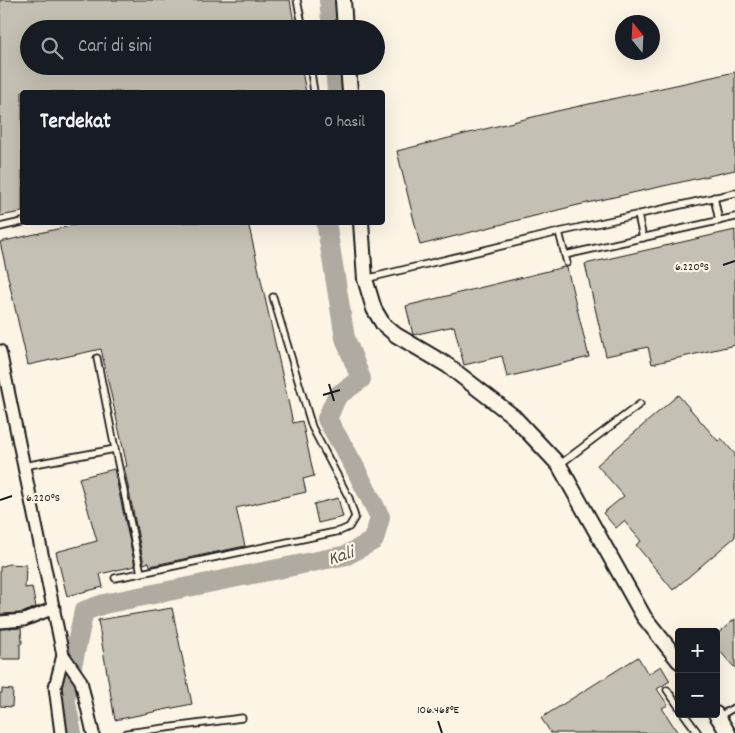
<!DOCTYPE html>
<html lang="id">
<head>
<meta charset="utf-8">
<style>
	:root { --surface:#171b24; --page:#242831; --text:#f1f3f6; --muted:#9ea1a6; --line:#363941 }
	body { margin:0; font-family:Dekko,sans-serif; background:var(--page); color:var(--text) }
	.controls { position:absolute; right:15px; bottom:15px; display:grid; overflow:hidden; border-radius:5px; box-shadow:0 5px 20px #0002 }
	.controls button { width:45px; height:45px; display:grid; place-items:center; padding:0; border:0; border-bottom:1px solid var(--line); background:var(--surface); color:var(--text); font:25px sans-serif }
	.compass { position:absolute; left:615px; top:15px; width:45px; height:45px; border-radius:50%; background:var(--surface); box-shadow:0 5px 20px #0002; rotate:342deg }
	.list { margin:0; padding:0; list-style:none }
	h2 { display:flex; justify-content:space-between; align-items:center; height:65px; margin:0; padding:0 20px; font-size:21px }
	h2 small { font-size:16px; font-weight:400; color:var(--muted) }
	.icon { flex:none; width:28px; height:28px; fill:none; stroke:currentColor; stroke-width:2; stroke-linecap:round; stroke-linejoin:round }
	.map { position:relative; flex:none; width:735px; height:733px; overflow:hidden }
	.search { position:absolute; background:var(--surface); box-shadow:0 5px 20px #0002; left:20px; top:20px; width:365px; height:55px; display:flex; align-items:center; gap:12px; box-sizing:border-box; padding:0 18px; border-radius:28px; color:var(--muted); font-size:19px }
	.panel { position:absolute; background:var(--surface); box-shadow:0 5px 20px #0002; left:20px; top:90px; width:365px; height:135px; border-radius:5px }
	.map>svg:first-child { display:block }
</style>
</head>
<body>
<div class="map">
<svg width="735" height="733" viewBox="0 0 735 733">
	<rect width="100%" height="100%" fill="#fcf5e5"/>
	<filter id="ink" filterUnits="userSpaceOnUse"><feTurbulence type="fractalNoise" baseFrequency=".02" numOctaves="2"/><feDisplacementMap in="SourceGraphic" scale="10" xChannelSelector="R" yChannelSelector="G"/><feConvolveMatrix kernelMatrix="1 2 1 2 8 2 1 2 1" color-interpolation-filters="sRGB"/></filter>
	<g filter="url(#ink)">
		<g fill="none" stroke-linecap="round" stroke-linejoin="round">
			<!-- river -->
			<g stroke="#b0aba1" stroke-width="20">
				<path d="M 329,0 L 332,29"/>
				<path d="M 335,66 L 337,92"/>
				<path d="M 72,733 L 65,698 L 84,611 L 104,604 L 347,555 L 374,540 L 380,517 L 353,464 L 327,419 L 337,396 L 361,379 L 345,338 L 326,222"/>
			</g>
		</g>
		<!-- building -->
		<g fill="#c4c0b3" stroke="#1c1c1c">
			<path d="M 0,0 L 290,0 L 295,29 L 29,29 L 29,66 L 301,66 L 306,92 L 22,92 L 22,212 L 0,216 Z"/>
			<path d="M 735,72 L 735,170 L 574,206 L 420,245 L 397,151 L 557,111 Z"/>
			<path d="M 88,222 L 248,222 L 293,423 L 302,421 L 314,476 L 303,479 L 306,492 L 236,508 L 245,546 L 150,566 L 149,562 L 144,564 L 124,467 L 127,466 L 101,349 L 28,365 L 0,242 Z"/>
			<path d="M 735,230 L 735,345 L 652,364 L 648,347 L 606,356 L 585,264 Z"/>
			<path d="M 564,267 L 567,268 L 589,357 L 507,377 L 502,356 L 464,365 L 454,326 L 413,335 L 406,306 Z"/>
			<path d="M 678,395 L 718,441 L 721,438 L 735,454 L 735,537 L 673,590 L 636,545 L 641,541 L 624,521 L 616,528 L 603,513 L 624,496 L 597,465 Z"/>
			<path d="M 114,469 L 135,566 L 100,574 L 103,587 L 67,596 L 56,552 L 97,541 L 79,478 Z"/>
			<path d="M 338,498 L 343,517 L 318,523 L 314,504 Z"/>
			<path d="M 9,564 L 26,565 L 25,588 L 32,587 L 36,607 L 22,613 L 0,614 L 0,567 Z"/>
			<path d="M 172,608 L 192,704 L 115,720 L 98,620 Z"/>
			<path d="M 735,619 L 735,668 L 716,647 L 716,635 Z"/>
			<path d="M 21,628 L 22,643 L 20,644 L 20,659 L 0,659 L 0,629 Z"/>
			<path d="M 638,657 L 648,674 L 661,666 L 670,681 L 657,689 L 668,705 L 662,708 L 678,733 L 551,733 L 541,718 Z"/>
			<path d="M 2,689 L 13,690 L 12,707 L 0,706 L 0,693 L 2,693 Z"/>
		</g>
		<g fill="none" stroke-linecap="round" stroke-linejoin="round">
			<!-- service casing -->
			<g stroke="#1c1c1c" stroke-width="9">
				<g id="service">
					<path d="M 297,0 L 303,29"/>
					<path d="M 310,66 L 314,92"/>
					<path d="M 714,197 L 719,221"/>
					<path d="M 638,215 L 643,238"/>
					<path d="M 0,227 L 22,222"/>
					<path d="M 559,232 L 567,263"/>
					<path d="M 565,255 L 735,217"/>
					<path d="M 365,279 L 559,232 L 735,193"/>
					<path d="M 115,449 L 141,573 L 340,531 L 349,527 L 355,517 L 349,498 L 312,427 L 273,297"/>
					<path d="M 559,465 L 640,404"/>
					<path d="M 24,466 L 115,449 L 97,358"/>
					<path d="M 115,578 L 141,573"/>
					<path d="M 667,690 L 679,707"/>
					<path d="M 684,714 L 698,733"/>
					<path d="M 718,717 L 735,707"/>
					<path d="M 127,733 L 242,718"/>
				</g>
			</g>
			<!-- minor casing -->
			<g stroke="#1c1c1c" stroke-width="15">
				<g id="minor">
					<path d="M 0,351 L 63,655 L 81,681 L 93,733"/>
					<path d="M 0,622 L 24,620 L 54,608"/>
					<path d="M 61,733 L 55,687 L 63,655"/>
				</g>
			</g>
			<!-- tertiary casing -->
			<g stroke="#1c1c1c" stroke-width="18">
				<g id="tertiary">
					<path d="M 343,0 L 345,29"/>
					<path d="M 348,66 L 350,92"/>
					<path d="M 361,222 L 365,279 L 374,309 L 383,324 L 396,335 L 447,365 L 513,416 L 559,465 L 644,617 L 679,661"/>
					<path d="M 716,714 L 728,733"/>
				</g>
			</g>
			<!-- service -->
			<use href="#service" stroke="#fcf5e5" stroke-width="5.5"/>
			<!-- minor -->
			<use href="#minor" stroke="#fcf5e5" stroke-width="11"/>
			<!-- tertiary -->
			<use href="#tertiary" stroke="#fcf5e5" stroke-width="14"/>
		</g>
	</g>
	<!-- ticks -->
	<path fill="none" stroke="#1c1c1c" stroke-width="2" d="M 723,265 L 735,261M 329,384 L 334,401M 323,395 L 340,390M 0,500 L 12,496M 438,721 L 442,733"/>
	<g text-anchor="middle" stroke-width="4.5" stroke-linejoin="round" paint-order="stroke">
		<!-- water labels -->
		<g font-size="19" font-style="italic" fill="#575551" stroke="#fcf5e5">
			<text transform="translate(340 554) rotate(-18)" y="7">Kali</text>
		</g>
	</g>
	<g font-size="12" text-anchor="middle" fill="#1c1c1c" stroke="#fcf5e5" stroke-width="4.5" stroke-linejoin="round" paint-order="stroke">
		<text x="692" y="270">6.220°S</text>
		<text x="43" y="501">6.220°S</text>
		<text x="438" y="713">106.468°E</text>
	</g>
</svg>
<div class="controls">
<button>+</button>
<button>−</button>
</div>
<svg class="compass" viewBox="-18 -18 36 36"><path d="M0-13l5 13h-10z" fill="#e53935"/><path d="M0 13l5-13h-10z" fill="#9ea1a6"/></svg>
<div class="search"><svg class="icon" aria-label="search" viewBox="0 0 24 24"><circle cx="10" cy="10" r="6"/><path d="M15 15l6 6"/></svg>Cari di sini</div>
<section class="panel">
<h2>Terdekat<small>0 hasil</small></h2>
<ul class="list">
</ul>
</section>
</div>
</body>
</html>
